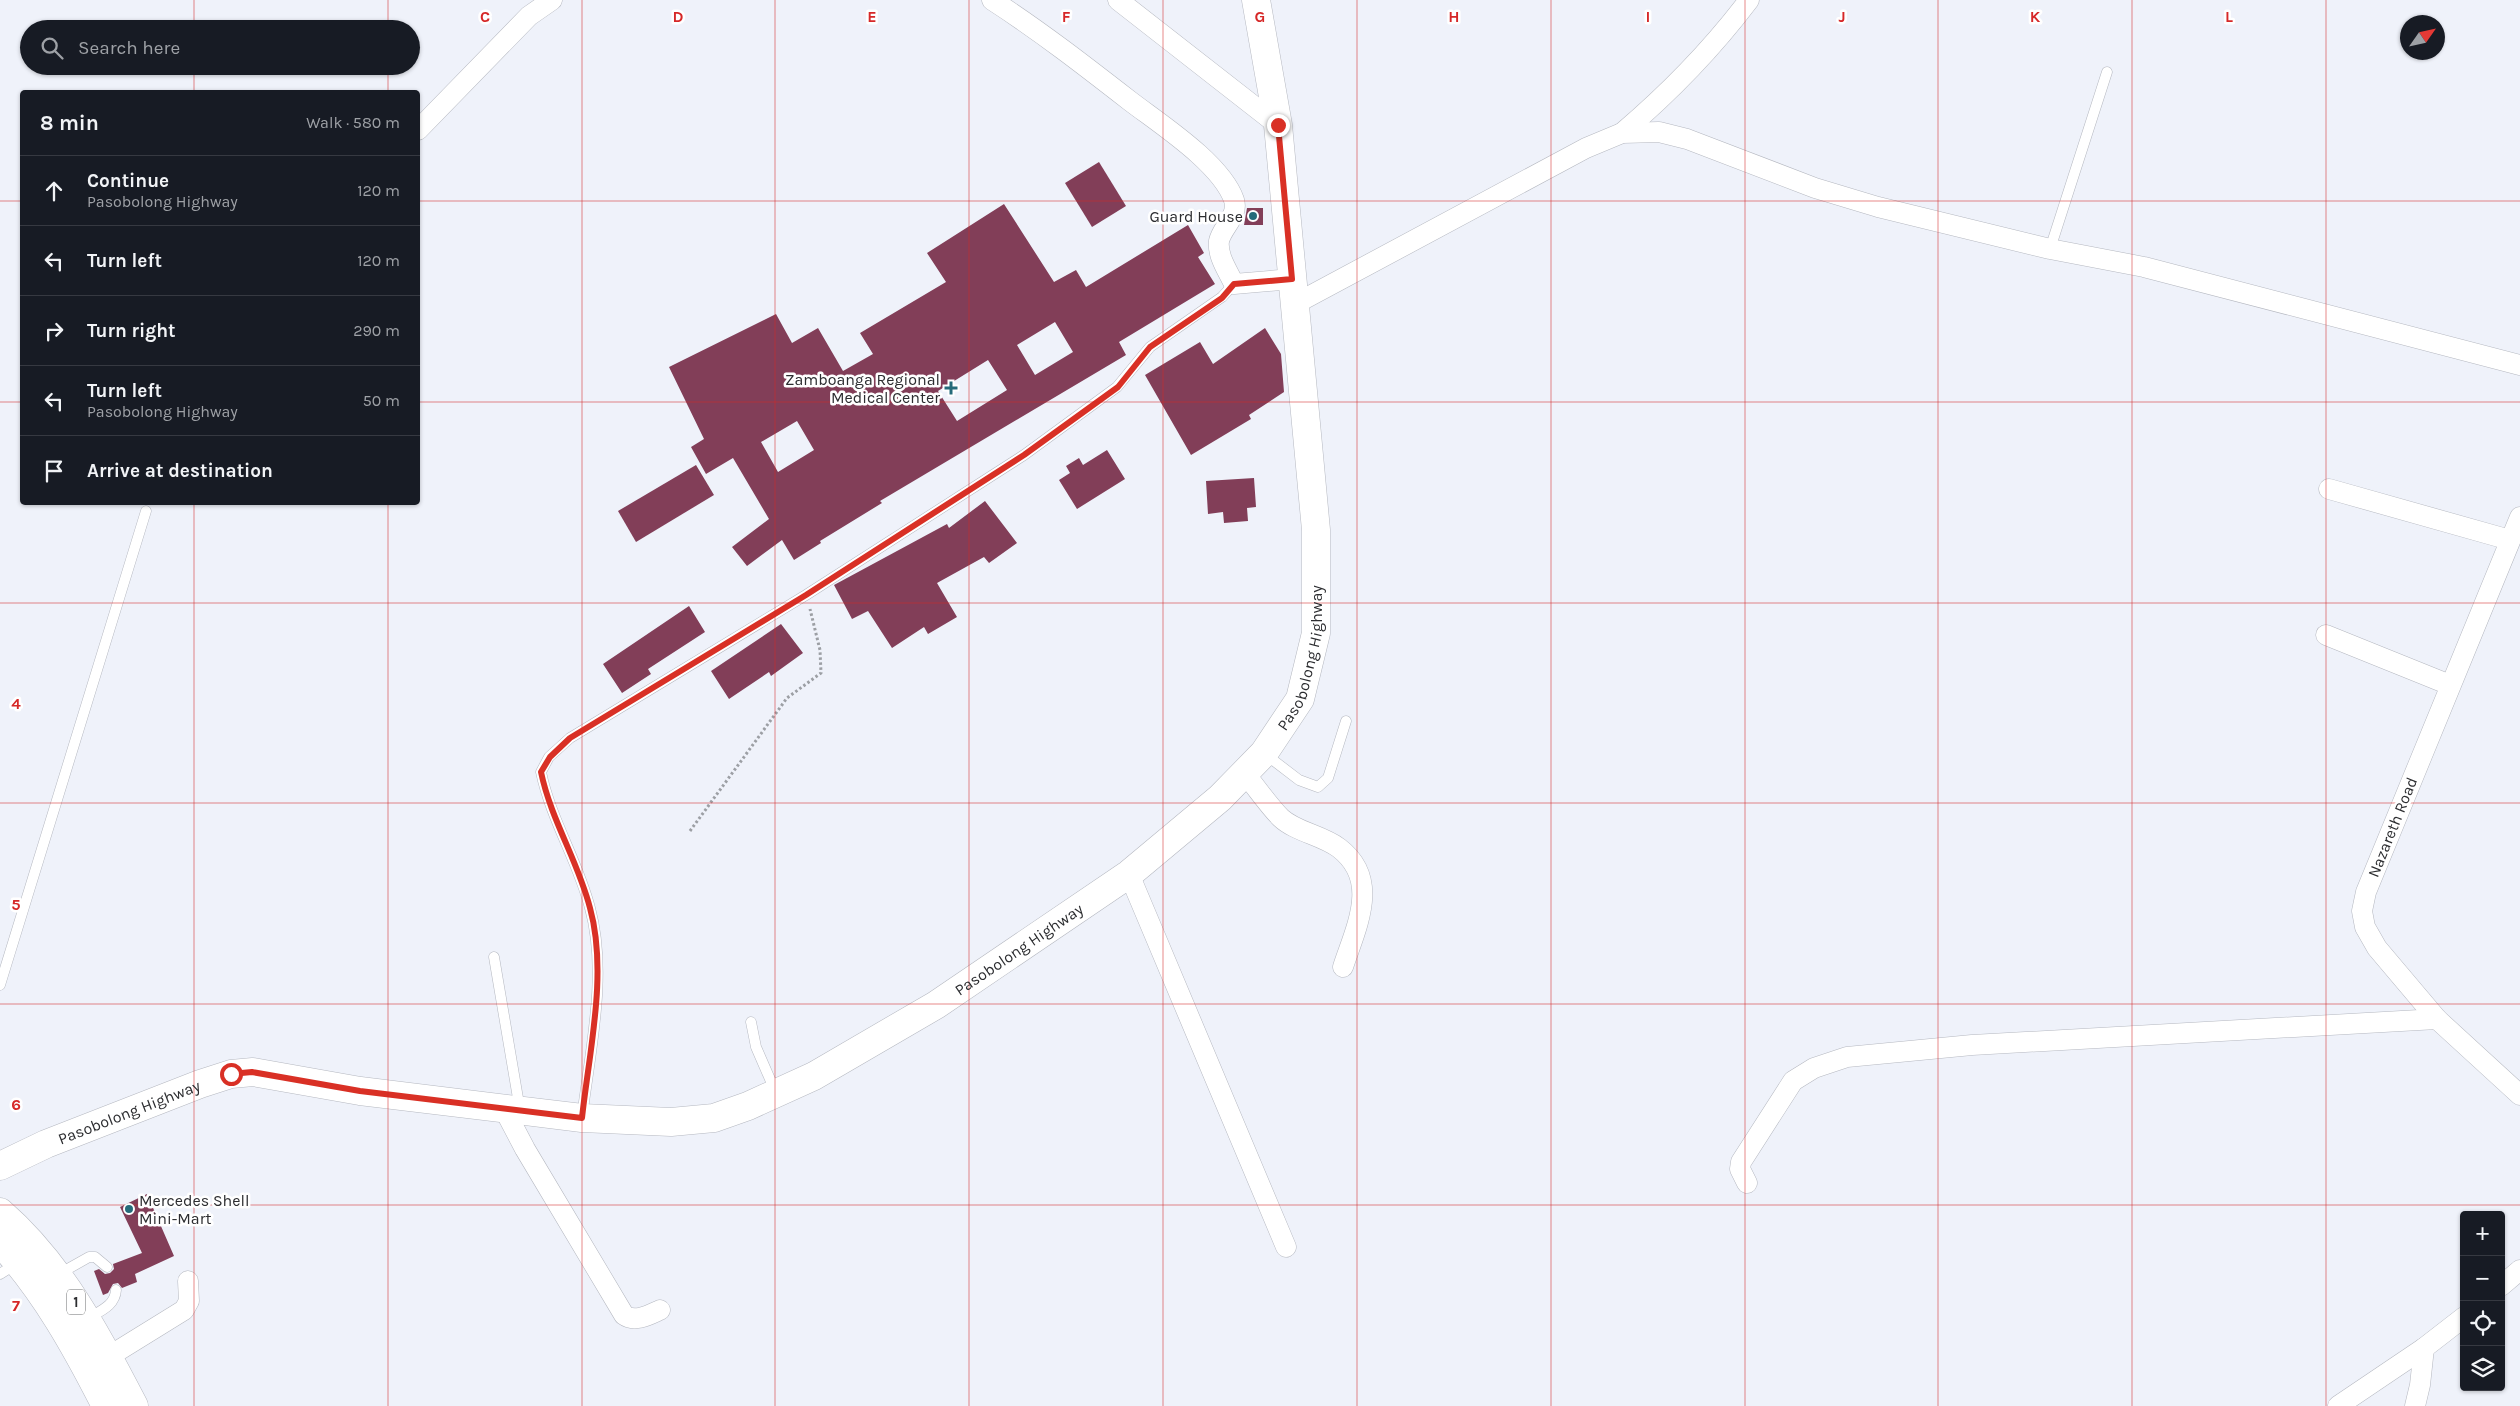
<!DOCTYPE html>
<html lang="en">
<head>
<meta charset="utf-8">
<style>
	:root { --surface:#171b24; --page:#20242c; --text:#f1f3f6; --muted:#9ea1a6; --line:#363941 }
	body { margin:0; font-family:Karla,sans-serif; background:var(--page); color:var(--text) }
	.controls { position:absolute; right:15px; bottom:15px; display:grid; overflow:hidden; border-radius:5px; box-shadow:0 1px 4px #0004 }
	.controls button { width:45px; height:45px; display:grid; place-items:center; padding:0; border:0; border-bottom:1px solid var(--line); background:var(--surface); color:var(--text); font:25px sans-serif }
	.compass { position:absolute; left:2400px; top:15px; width:45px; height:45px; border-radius:50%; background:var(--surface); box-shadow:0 1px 4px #0004; rotate:56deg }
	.stop { position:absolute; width:15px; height:15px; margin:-11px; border:4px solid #d93025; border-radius:50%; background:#fff }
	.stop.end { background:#d93025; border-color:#fff; box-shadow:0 1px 5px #0008 }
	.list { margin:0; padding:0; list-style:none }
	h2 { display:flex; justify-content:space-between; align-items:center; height:65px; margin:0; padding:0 20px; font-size:21px }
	h2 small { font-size:16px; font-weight:400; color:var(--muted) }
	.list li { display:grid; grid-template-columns:32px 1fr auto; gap:15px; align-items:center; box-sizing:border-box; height:70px; padding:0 20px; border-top:1px solid var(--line) }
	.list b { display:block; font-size:19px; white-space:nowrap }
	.list p { margin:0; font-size:16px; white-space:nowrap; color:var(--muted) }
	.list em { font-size:16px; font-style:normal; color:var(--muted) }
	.icon { flex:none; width:28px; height:28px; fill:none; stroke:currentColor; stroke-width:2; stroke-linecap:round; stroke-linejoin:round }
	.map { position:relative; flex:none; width:2520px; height:1406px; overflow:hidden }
	.search { position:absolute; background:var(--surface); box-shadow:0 1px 4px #0004; left:20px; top:20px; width:400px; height:55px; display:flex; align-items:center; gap:12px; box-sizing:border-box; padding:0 18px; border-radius:28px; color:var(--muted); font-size:19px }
	.panel { position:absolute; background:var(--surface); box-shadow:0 1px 4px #0004; left:20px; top:90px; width:400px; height:415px; border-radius:5px }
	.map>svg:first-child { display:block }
</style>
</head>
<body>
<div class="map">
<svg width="2520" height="1406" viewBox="0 0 2520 1406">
	<rect width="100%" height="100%" fill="#eff2fa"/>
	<!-- building -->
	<g fill="#823e58" fill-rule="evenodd">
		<path d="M 1099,162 L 1126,206 L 1092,227 L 1065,183 Z"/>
		<path d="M 1004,204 L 1054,282 L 1076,270 L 1086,287 L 1188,225 L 1204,253 L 1198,257 L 1215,284 L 1119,342 L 1126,355 L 880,501 L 882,503 L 820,541 L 821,543 L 794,560 L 782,540 L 747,566 L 732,547 L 769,519 L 733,458 L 706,474 L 691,447 L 704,439 L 669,367 L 776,314 L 792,343 L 818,328 L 843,371 L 873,354 L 860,333 L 946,282 L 927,253 ZM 1055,322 L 1073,352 L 1035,375 L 1017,345 ZM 988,360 L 1007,390 L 957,421 L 938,391 ZM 797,421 L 814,450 L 778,472 L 761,442 Z"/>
		<path d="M 1247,208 L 1263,208 L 1263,225 L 1244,225 Z"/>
		<path d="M 1265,328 L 1281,354 L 1284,392 L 1249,415 L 1251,419 L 1191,455 L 1145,375 L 1200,342 L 1213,364 Z"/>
		<path d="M 1107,450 L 1125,479 L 1077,509 L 1059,480 L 1070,473 L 1066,466 L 1079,458 L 1083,465 Z"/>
		<path d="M 696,465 L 714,495 L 636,542 L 618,511 Z"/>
		<path d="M 1254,478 L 1256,507 L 1247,508 L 1248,521 L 1224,523 L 1223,512 L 1208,514 L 1206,481 Z"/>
		<path d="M 985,501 L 1017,543 L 989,563 L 984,557 L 937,583 L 957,617 L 928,634 L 924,627 L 892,648 L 868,611 L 852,619 L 834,585 L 947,524 L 949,528 Z"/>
		<path d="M 689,606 L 705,632 L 648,669 L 651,674 L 622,693 L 603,664 Z"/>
		<path d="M 781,624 L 803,653 L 771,676 L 769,672 L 729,699 L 711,671 Z"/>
		<path d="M 147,1194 L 174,1256 L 135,1274 L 137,1282 L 122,1288 L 118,1283 L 113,1284 L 108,1293 L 103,1295 L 94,1271 L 99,1269 L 105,1274 L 110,1273 L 114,1269 L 113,1264 L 142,1253 L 120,1207 Z"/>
	</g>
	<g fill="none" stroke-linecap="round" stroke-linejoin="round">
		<!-- lane casing -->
		<g stroke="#b5b8c0" stroke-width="11">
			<g id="lane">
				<path d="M 2050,249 L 2107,72"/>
				<path d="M 1265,754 L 1299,780 L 1318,787 L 1328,778 L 1346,721"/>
				<path d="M 494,957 L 520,1110"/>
				<path d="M 0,985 L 146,511"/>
				<path d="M 751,1022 L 756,1047 L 776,1093"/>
				<path d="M 582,1117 C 590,1052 608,973 590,908 C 578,861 551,820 541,772 L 549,757 L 570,738 L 806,595 L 1024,455 L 1117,387 L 1150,347 L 1222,297 L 1234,284"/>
				<path d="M 0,1274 L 16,1264"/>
				<path d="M 57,1275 L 89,1257 L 95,1257 L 107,1267"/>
				<path d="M 87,1319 C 100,1311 115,1306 116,1290"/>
			</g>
		</g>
		<!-- street casing -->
		<g stroke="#b5b8c0" stroke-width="21">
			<g id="street">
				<path d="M 992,0 C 1040,31 1085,66 1130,101 C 1160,124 1221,163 1234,200 C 1239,216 1222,227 1219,241 C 1217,256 1228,271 1234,284 L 1292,279"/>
				<path d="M 1118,0 L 1278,125"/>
				<path d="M 418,130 L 529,16 L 552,0"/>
				<path d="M 1622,133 C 1669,93 1712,49 1749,0"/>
				<path d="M 1293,305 L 1586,148 L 1622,133 L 1659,132 L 1687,139 L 1815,188 L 1878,207 L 2050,249 L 2144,267 L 2520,365"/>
				<path d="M 2329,489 L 2510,540"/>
				<path d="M 2520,517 L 2366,892 L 2362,911 L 2365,927 L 2377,948 L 2437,1019 L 2520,1095"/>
				<path d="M 2326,635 L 2450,685"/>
				<path d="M 1245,774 C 1257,788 1268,805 1281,818 C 1296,832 1322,835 1339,848 C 1381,880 1356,927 1343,967"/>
				<path d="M 1129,874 L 1286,1247"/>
				<path d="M 504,1109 L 525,1149 L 624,1315 C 635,1323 649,1315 660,1310"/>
				<path d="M 1747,1183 L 1740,1169 L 1741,1162 L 1793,1081 L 1814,1068 L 1847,1057 L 1972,1045 L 2437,1019"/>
				<path d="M 2501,1286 L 2520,1270"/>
				<path d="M 108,1357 L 184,1310 L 189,1301 L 188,1281"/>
				<path d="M 2338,1406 L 2424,1348 L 2464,1317"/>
				<path d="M 2415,1406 L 2420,1385 L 2424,1348"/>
			</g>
		</g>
		<!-- secondary casing -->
		<g stroke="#b5b8c0" stroke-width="29">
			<g id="secondary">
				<path id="s1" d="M 0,1166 L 46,1144 L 200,1084 L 231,1074 L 253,1072 L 360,1091 L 582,1118 L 671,1122 L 714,1118 L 748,1106 L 814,1076 L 936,1005 L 1129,874 L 1220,798 L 1264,753 L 1300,699 L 1316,633 L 1316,530 L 1278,125 L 1256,0"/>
			</g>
		</g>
		<!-- highway casing -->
		<g stroke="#b5b8c0" stroke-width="29">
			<g id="highway">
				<path d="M 0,1212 C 60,1264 98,1336 134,1406"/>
				<path d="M 0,1242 C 45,1291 76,1347 106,1406"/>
			</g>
		</g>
		<!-- path -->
		<path stroke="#9c9fa4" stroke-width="3" stroke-dasharray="2.5 2.5" stroke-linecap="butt" d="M 690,831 L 787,698 L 821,673 L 820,650 L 810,609"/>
		<!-- lane -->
		<use href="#lane" stroke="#fff" stroke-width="10"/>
		<!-- street -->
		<use href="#street" stroke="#fff" stroke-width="20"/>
		<!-- secondary -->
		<use href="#secondary" stroke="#fff" stroke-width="28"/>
		<!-- highway -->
		<use href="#highway" stroke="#fff" stroke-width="28"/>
	</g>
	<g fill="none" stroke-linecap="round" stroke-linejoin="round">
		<!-- route -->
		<path stroke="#d93025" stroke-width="6" d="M 231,1074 L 252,1072 L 360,1091 L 582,1118 C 589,1052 608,973 590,908 C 578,861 551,820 541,772 L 550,757 L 570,738 L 806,595 L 1024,455 L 1118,387 L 1150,347 L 1222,298 L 1234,284 L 1292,279 L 1278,125"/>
	</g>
	<!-- grid -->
	<path fill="none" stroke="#d62828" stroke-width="1" stroke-opacity="0.55" d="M 194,0 L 194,29M 388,0 L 388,29M 582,0 L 582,1406M 775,0 L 775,1406M 969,0 L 969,1406M 1163,0 L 1163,1406M 1357,0 L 1357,1406M 1551,0 L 1551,1406M 1745,0 L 1745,1406M 1938,0 L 1938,1406M 2132,0 L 2132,1406M 2326,0 L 2326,1406M 194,66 L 194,92M 388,66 L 388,92M 0,201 L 22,201M 418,201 L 2520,201M 0,402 L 22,402M 418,402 L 2520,402M 194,502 L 194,1406M 388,502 L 388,1406M 0,603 L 2520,603M 0,803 L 2520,803M 0,1004 L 2520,1004M 0,1205 L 2520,1205"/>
	<!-- markers -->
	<g fill="#256b7a" stroke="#fff" stroke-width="2">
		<circle cx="1253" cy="216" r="5"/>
		<path d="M948.5 380.5h5v5h5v5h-5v5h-5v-5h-5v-5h5z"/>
		<circle cx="129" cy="1209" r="5"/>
	</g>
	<g text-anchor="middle" stroke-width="5" stroke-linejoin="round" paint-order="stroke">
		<!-- shield labels -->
		<rect fill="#fff" stroke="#6b6c6e" stroke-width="1" x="67" y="1289.5" width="18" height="25" rx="4"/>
		<g font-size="15" font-weight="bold" fill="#2c2d30">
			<text x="76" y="1307">1</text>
		</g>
		<!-- poi labels -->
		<g font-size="16" fill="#2c2d30" stroke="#fff" text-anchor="end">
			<text x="1243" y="222">Guard House</text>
			<text x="940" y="385">Zamboanga Regional<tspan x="940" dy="18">Medical Center</tspan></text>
			<text x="139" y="1206" text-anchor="start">Mercedes Shell<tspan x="139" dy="18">Mini-Mart</tspan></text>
		</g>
		<!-- street labels -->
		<g font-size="16" fill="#2c2d30" stroke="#fff">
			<text dy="6" stroke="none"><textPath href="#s1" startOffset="1505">Pasobolong Highway</textPath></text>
			<text transform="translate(2392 827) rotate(-68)" y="6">Nazareth Road</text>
			<text dy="6" stroke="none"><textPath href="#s1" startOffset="1085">Pasobolong Highway</textPath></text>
			<text dy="6" stroke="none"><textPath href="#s1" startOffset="140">Pasobolong Highway</textPath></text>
		</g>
	</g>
	<g font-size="16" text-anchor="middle" font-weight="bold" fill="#d62828" stroke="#fff" stroke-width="5" stroke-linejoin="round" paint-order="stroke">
		<text x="485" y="22">C</text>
		<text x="678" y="22">D</text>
		<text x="872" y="22">E</text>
		<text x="1066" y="22">F</text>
		<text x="1260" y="22">G</text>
		<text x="1454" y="22">H</text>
		<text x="1648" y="22">I</text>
		<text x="1842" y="22">J</text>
		<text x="2035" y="22">K</text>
		<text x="2229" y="22">L</text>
		<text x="16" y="709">4</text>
		<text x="16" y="910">5</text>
		<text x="16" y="1110">6</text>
		<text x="16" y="1311">7</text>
	</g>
</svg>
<div class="controls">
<button>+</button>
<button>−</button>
<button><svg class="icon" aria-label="locate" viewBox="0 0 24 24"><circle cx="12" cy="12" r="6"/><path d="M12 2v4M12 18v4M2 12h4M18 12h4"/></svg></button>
<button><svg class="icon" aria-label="layers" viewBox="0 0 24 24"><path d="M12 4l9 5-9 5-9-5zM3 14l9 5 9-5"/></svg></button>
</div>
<svg class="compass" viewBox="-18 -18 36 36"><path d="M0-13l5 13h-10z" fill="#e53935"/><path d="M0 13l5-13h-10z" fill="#9ea1a6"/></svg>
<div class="stop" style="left:231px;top:1074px"></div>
<div class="stop end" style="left:1278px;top:125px"></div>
<div class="search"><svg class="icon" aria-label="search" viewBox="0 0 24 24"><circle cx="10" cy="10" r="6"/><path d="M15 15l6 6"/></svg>Search here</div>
<section class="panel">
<h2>8 min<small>Walk · 580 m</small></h2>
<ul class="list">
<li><svg class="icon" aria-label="ahead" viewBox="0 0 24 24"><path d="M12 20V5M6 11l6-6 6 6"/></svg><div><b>Continue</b><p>Pasobolong Highway</p></div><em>120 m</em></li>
<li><svg class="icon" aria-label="left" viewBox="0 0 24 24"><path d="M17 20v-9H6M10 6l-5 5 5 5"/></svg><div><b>Turn left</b></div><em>120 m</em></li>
<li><svg class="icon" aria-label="right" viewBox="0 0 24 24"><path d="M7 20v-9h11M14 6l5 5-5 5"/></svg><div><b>Turn right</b></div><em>290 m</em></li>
<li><svg class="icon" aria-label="left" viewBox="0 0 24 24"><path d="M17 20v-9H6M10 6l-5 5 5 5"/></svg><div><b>Turn left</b><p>Pasobolong Highway</p></div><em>50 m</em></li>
<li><svg class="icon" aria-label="arrive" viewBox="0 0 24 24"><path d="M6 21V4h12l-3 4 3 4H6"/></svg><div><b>Arrive at destination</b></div></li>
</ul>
</section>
</div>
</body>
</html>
